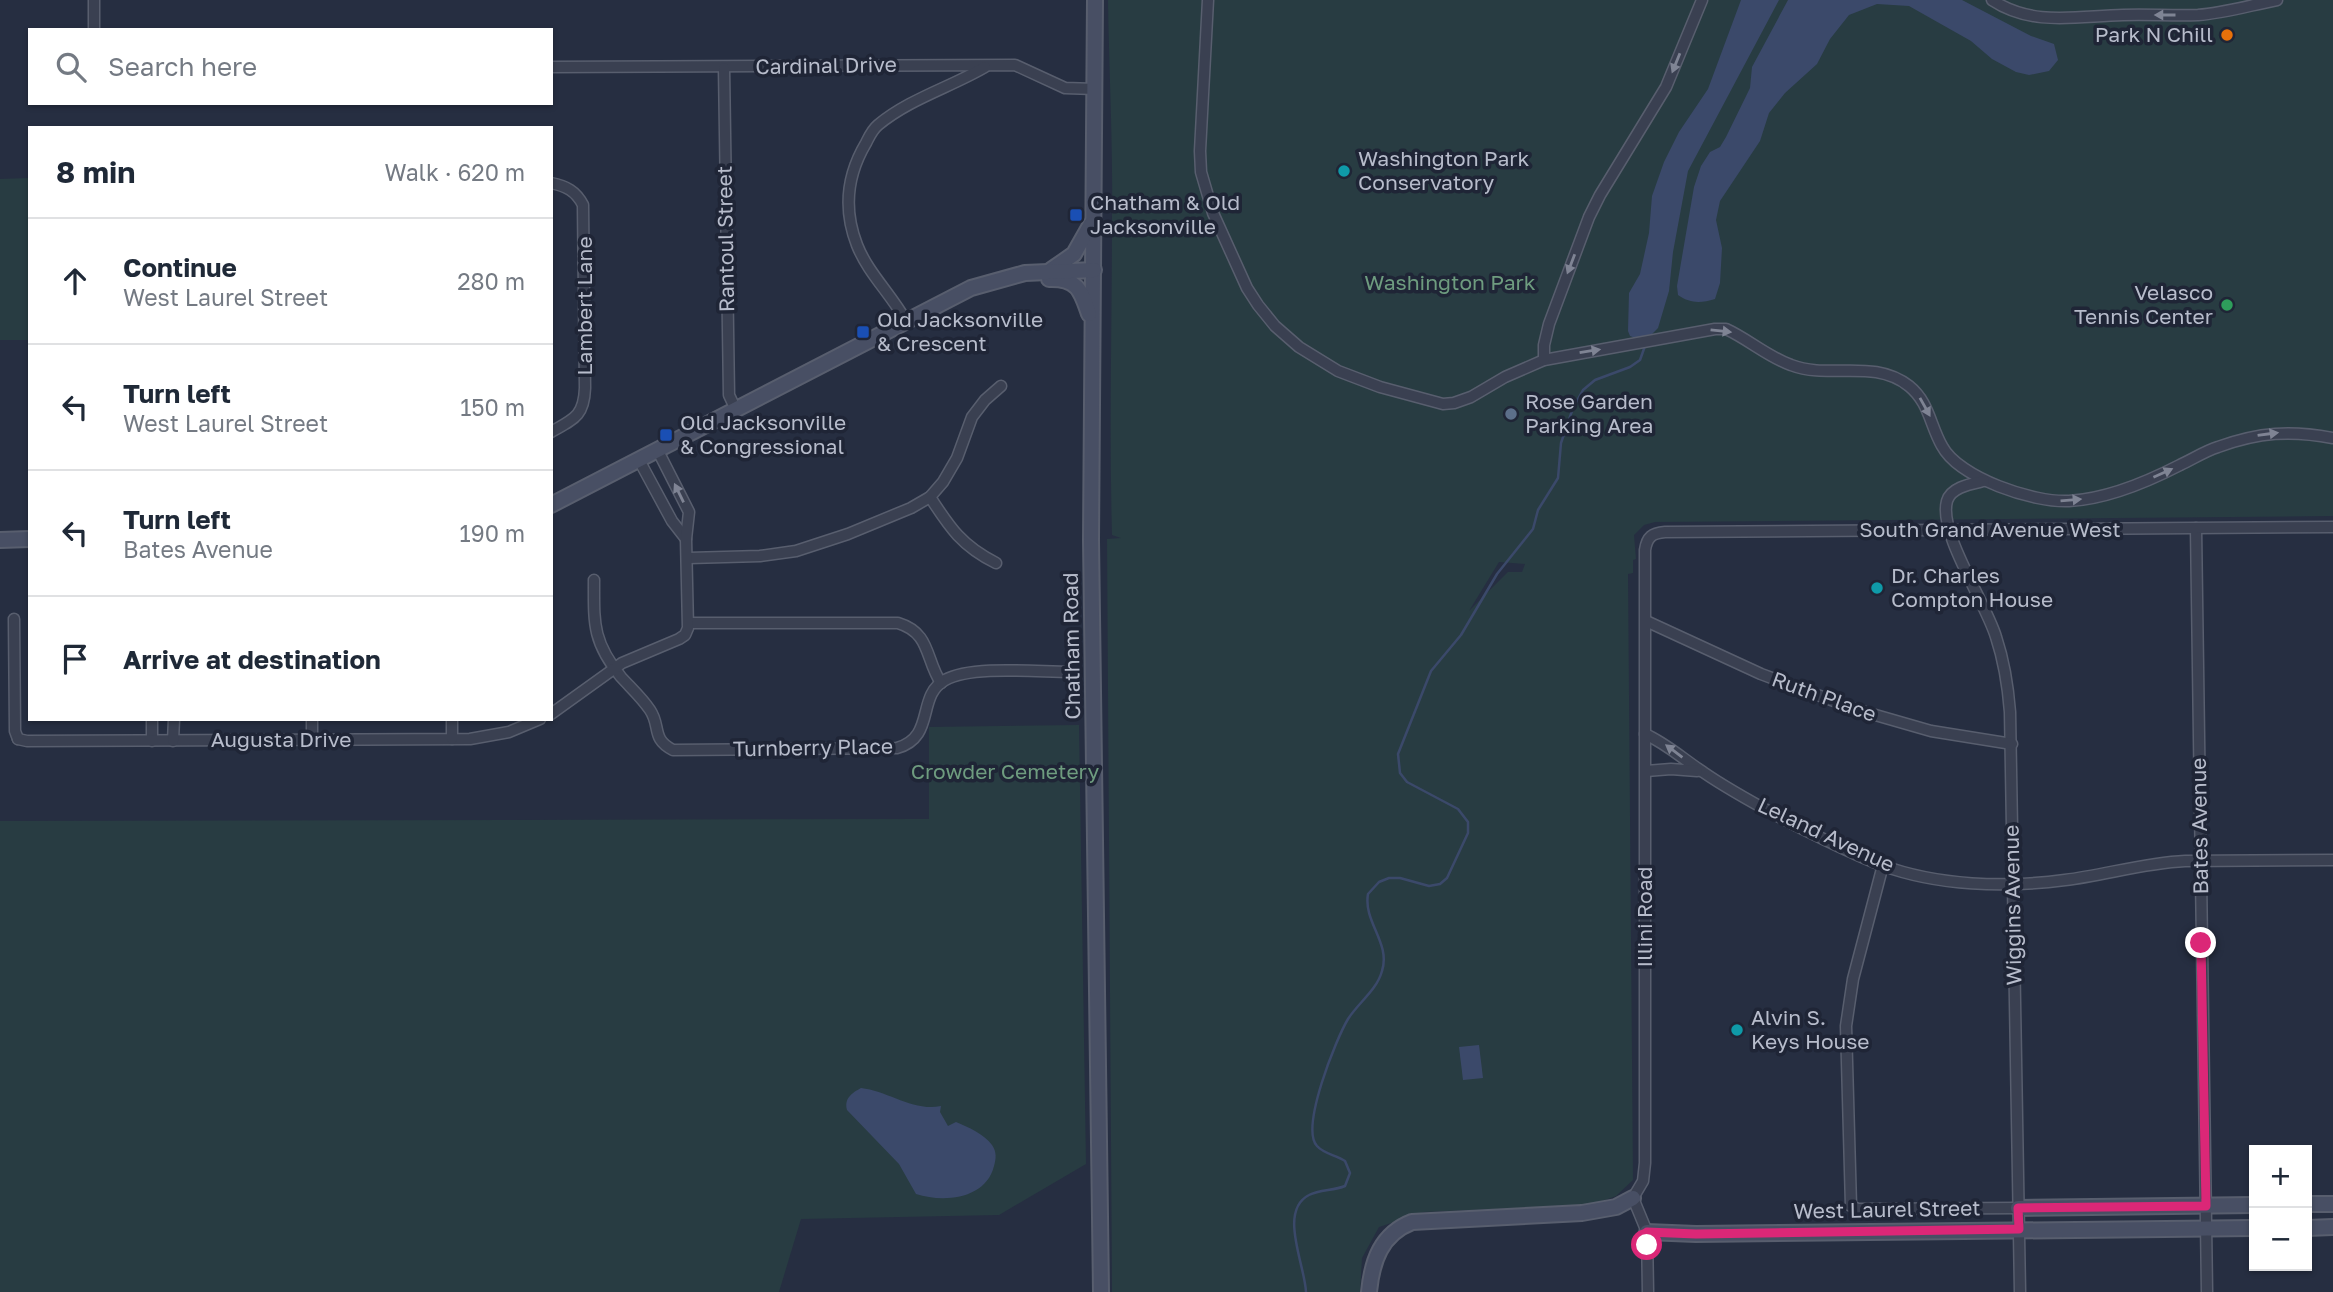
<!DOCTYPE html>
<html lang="en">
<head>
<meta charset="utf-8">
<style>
	:root { --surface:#fff; --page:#f6f6f7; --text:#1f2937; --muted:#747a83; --line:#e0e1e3 }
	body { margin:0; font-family:"Golos Text",sans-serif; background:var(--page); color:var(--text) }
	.controls { position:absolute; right:21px; bottom:21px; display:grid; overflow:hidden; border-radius:0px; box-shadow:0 2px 5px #0004 }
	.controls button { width:63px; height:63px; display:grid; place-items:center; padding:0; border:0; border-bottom:2px solid var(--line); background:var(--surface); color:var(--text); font:35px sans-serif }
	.stop { position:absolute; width:21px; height:21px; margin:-16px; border:5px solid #db2777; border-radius:50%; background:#fff }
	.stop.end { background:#db2777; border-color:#fff; box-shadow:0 2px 7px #0008 }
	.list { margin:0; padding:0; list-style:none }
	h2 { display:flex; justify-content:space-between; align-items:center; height:91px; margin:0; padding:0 28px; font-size:30px }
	h2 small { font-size:23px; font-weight:400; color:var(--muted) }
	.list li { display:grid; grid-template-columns:46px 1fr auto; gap:21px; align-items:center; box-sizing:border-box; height:126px; padding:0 28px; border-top:2px solid var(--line) }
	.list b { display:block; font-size:26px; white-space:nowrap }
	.list p { margin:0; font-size:23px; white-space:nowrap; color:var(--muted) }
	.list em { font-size:23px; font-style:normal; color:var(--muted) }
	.icon { flex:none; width:38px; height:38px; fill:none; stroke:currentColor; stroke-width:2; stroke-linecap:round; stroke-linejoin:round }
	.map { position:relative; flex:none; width:2333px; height:1292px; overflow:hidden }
	.search { position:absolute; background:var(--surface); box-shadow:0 2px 5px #0004; left:28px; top:28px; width:525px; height:77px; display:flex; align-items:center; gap:18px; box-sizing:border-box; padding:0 24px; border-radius:0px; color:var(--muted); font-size:26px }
	.panel { position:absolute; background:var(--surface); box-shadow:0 2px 5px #0004; left:28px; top:126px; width:525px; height:595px; border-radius:0px }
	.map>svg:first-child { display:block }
</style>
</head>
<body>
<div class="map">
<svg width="2333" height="1292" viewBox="0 0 2333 1292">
	<rect width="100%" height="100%" fill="#262e41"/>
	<!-- green -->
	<g fill="#283c42" fill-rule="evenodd">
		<path d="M 1108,0 L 2333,0 L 2333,516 L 1655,522 L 1644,525 L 1634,535 L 1636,559 L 1633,560 L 1633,573 L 1628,574 L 1633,1180 L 1616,1196 L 1592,1205 L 1424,1212 L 1379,1227 L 1362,1258 L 1360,1292 L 1112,1292 L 1107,539 L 1121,538 L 1112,535 C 1109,428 1112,321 1112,214 C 1113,143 1109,71 1108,0 ZM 1499,562 L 1525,564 L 1522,572 L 1508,572 L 1469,611 Z"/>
		<path d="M 30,178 L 30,340 L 0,340 L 0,179 Z"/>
		<path d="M 1079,725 L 1086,1164 L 999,1215 L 801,1219 L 779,1292 L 0,1292 L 0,821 L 929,819 L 929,727 Z"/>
	</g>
	<!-- water -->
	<g fill="#3b496a">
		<path d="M 1741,0 L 1779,0 L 1688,171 L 1673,252 L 1669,291 L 1658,328 L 1652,334 L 1635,338 L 1630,336 L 1628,331 L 1629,293 L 1640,274 L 1649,233 L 1652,196 L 1664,162 L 1679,132 L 1708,89 Z"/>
		<path d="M 1788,0 L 1962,0 L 2031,36 L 2054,44 L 2058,60 L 2049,71 L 2029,75 L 2016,72 L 1992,59 L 1971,41 L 1909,6 L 1877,4 L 1849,15 L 1830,39 L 1817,64 L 1785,93 L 1769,113 L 1760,141 L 1720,201 L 1716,220 L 1722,248 L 1720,283 L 1715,299 C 1701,303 1691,304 1678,295 L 1677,286 L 1694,187 L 1701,166 L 1710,152 L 1720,147 L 1726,137 L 1750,88 L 1752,67 Z"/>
		<path d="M 1479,1045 L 1483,1078 L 1463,1080 L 1459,1047 Z"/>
		<path d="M 861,1088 C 888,1091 914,1112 941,1106 L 940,1112 L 948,1126 L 956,1122 C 968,1127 984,1134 992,1145 C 997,1152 996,1159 994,1166 C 986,1199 944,1203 916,1194 L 899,1164 L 847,1110 C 844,1098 852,1093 861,1088 Z"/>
	</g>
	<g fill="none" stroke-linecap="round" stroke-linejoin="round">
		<!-- stream -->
		<path stroke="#3b496a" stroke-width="2.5" d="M 1306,1292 C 1305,1265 1278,1211 1309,1195 C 1320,1189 1333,1191 1345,1186 L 1350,1173 L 1345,1161 C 1336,1155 1324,1154 1317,1146 C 1300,1128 1336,1039 1348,1019 C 1358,1003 1377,990 1382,971 C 1391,943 1363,922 1368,894 L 1379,882 L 1389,878 L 1400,878 L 1429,886 L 1440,884 L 1447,878 L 1468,833 L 1468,822 L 1458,809 L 1407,782 L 1400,773 L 1398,754 L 1431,671 L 1461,635 L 1497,574 L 1533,529 L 1538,510 L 1558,478 L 1561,443 L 1573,408 L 1583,390 L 1595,380 L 1630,367 L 1640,360 L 1645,346"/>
		<!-- street casing -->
		<g stroke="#585e6e" stroke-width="13">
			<g id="street">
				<path d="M 94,0 L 94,30"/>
				<path d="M 1208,0 L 1200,151 L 1201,172 L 1213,213 L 1247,288 L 1258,305 L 1275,326 L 1299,347 L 1338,371 L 1380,387 L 1443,404 L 1454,403 L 1471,397 L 1505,377 L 1544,360 L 1715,329 L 1726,329 C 1748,339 1768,357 1791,365 C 1830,380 1873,358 1909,386 C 1929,402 1930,425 1942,446 C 1959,478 2034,503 2069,501 C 2107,499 2147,482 2180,465 C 2193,459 2205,451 2218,447 C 2259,432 2291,430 2333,438"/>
				<path d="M 1992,0 C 2033,27 2077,16 2123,15 C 2148,14 2173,16 2198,15 C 2225,13 2251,5 2277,0"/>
				<path d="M 551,67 L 1015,65 L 1065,88 L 1095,89"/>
				<path d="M 724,68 L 729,395 L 736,410"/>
				<path d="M 551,183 C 566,186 576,191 583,205 L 585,388 C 584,416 574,419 551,432"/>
				<path d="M 906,321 C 891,294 868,273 857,245 C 843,209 847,175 866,143 C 869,137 872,130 878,125 C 909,99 951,87 985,67"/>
				<path d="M 1544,360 L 1544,345 L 1549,324 L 1589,217 L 1600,195 L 1666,87 L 1702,0"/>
				<path d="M 639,460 L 672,521 L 686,539"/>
				<path d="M 1984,481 C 1971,484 1951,487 1947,501 C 1938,533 1986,603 1996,637 C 2004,661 2008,686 2010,712 L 2020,1292"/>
				<path d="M 930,497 C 950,528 962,546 996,563"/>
				<path d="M 2196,528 L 2207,1292"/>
				<path d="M 689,558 L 760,556 L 796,551 L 848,534 L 911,508 L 930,497 L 943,482 L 957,458 L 972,417 L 985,400 L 1001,386"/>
				<path d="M 594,580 C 594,623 592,641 621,677 C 631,688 642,698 650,710 C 661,726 651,739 673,750 L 897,748 C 936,737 916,696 945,680 C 972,665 1037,672 1070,672"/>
				<path d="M 14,619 L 15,731 L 18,739"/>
				<path d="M 1646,621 L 1761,674 L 1858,710 L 1931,731 L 2012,744"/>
				<path d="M 689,623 L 898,623 C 931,633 925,659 941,683"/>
				<path d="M 551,714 L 622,663 L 679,639 L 685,635 L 688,628 L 686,539 L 689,512 L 658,451"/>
				<path d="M 152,719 L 152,741"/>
				<path d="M 312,719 L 312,740"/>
				<path d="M 1645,734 C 1667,744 1683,759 1703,772 C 1729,790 1757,805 1785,820 C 1817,836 1848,852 1881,865 C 1938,886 2005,888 2065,880 C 2105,875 2144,863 2185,861 L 2333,860"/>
				<path d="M 18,739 L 27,741 L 470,739 L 509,732 L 540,719"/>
				<path d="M 452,739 L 452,719"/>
				<path d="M 173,741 L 174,719"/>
				<path d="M 1646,771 L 1671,769 L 1697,771"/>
				<path d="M 1883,865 L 1853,979 L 1846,1026 L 1851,1206 L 1858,1209 L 2018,1208"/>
				<path d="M 1648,1292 L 1647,1232 L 1633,1198 L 1643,1181 L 1645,1163 L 1645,550 C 1647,537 1652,533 1665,532 L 2333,527"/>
			</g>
		</g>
		<!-- secondary casing -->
		<g stroke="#585e6e" stroke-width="18">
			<g id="secondary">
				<path d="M 1095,0 L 1091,540 L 1101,1292"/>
				<path d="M 1051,270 L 1074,254 L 1091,224"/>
				<path d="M 1049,279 C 1077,278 1081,290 1089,314"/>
				<path d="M 551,505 L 971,288 L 1025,273 L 1094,270"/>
				<path d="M 0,540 L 30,539"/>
				<path d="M 2307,1204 L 2333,1204"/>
				<path d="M 2018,1208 L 2254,1205"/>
				<path d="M 2307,1228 L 2333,1227"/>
				<path d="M 1647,1232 L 1696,1234 L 2254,1228"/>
				<path d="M 1369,1292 C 1372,1261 1381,1234 1412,1222 L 1582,1213 L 1616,1207 L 1633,1198"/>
			</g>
		</g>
		<!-- street -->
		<use href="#street" stroke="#3a4051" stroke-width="10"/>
		<!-- secondary -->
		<use href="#secondary" stroke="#484f64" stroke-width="14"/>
	</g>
	<!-- one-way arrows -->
	<defs><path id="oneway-solid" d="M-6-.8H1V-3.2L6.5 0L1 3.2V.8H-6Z" transform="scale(1.75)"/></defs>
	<g fill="#7f8494">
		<use href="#oneway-solid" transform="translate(2165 15) rotate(180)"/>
		<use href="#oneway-solid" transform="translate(1676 63) rotate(112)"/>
		<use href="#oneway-solid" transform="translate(1571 264) rotate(111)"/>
		<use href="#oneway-solid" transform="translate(1721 331) rotate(6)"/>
		<use href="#oneway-solid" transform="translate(1590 351) rotate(-9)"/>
		<use href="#oneway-solid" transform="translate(1925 407) rotate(61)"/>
		<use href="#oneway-solid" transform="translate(2268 434) rotate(-8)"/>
		<use href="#oneway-solid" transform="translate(2163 473) rotate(-24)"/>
		<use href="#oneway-solid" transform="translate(679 493) rotate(-116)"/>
		<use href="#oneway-solid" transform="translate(2071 500) rotate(-5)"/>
		<use href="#oneway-solid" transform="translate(1674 751) rotate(-143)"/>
	</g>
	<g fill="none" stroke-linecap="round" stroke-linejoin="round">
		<!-- route -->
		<path stroke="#db2777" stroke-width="9" d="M 1647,1245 L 1647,1232 L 1696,1234 L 2019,1229 L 2018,1208 L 2206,1206 L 2201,943"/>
	</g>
	<!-- markers -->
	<circle fill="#e8710a" stroke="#1f2536" stroke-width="2.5" cx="2227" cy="35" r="7"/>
	<g fill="#0f9aa8" stroke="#1f2536" stroke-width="2.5">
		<circle cx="1344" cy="171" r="7"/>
		<circle cx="1877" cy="588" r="7"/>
		<circle cx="1737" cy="1030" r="7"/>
	</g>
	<g fill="#1a4fb4" stroke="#1f2536" stroke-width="2.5">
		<rect x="1069" y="208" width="14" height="14" rx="3.5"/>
		<rect x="856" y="325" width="14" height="14" rx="3.5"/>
		<rect x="659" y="428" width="14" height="14" rx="3.5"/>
	</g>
	<circle fill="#2e9e5b" stroke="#1f2536" stroke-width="2.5" cx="2227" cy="305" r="7"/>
	<circle fill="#5c6f8a" stroke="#1f2536" stroke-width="2.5" cx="1511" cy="414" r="7"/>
	<g text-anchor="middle" stroke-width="7" stroke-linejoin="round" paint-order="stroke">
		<!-- poi labels -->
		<g font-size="21" fill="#b7bccb" stroke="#1f2536" text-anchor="start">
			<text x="2213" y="42" text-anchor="end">Park N Chill</text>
			<text x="1358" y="166">Washington Park<tspan x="1358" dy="24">Conservatory</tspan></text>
			<text x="1090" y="210">Chatham &amp; Old<tspan x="1090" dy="24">Jacksonville</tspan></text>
			<text x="2213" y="300" text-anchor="end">Velasco<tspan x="2213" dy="24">Tennis Center</tspan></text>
			<text x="877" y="327">Old Jacksonville<tspan x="877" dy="24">&amp; Crescent</tspan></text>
			<text x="1525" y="409">Rose Garden<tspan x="1525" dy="24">Parking Area</tspan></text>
			<text x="680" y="430">Old Jacksonville<tspan x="680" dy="24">&amp; Congressional</tspan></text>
			<text x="1891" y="583">Dr. Charles<tspan x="1891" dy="24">Compton House</tspan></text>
			<text x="1751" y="1025">Alvin S.<tspan x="1751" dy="24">Keys House</tspan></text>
		</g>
		<!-- street labels -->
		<g font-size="21" fill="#b7bccb" stroke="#1f2536">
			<text transform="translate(826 66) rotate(-1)" y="7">Cardinal Drive</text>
			<text transform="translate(726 239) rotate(-91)" y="7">Rantoul Street</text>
			<text transform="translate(585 306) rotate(-90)" y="7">Lambert Lane</text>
			<text x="1990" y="537">South Grand Avenue West</text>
			<text transform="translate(1072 646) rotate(-91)" y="7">Chatham Road</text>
			<text transform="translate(1824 697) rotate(20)" y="7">Ruth Place</text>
			<text x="281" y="747">Augusta Drive</text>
			<text transform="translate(813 748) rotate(-1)" y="7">Turnberry Place</text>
			<text transform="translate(2200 826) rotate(-91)" y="7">Bates Avenue</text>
			<text transform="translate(1826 835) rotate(25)" y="7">Leland Avenue</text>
			<text transform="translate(2013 905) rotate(-91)" y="7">Wiggins Avenue</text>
			<text transform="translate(1645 917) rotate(-90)" y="7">Illini Road</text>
			<text transform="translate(1887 1210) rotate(-1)" y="7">West Laurel Street</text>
		</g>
		<!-- park labels -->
		<g font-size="21" fill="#6e9c7f" stroke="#1f2536">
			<text x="1450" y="290">Washington Park</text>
			<text x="1005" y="779">Crowder Cemetery</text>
		</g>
	</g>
</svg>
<div class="controls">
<button>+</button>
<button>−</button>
</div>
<div class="stop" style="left:1647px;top:1245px"></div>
<div class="stop end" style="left:2201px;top:943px"></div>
<div class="search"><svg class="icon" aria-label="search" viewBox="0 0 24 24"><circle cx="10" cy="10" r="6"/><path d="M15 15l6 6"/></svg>Search here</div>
<section class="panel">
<h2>8 min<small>Walk · 620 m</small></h2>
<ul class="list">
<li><svg class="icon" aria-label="ahead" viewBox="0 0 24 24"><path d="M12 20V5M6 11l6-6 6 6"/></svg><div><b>Continue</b><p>West Laurel Street</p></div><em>280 m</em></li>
<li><svg class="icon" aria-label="left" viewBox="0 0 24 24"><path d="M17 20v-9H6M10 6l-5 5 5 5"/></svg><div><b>Turn left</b><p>West Laurel Street</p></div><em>150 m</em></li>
<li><svg class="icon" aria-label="left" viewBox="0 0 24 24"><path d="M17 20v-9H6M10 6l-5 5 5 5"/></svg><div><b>Turn left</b><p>Bates Avenue</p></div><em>190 m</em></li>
<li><svg class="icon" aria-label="arrive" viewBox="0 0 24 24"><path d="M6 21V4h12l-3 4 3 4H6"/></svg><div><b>Arrive at destination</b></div></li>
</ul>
</section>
</div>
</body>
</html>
